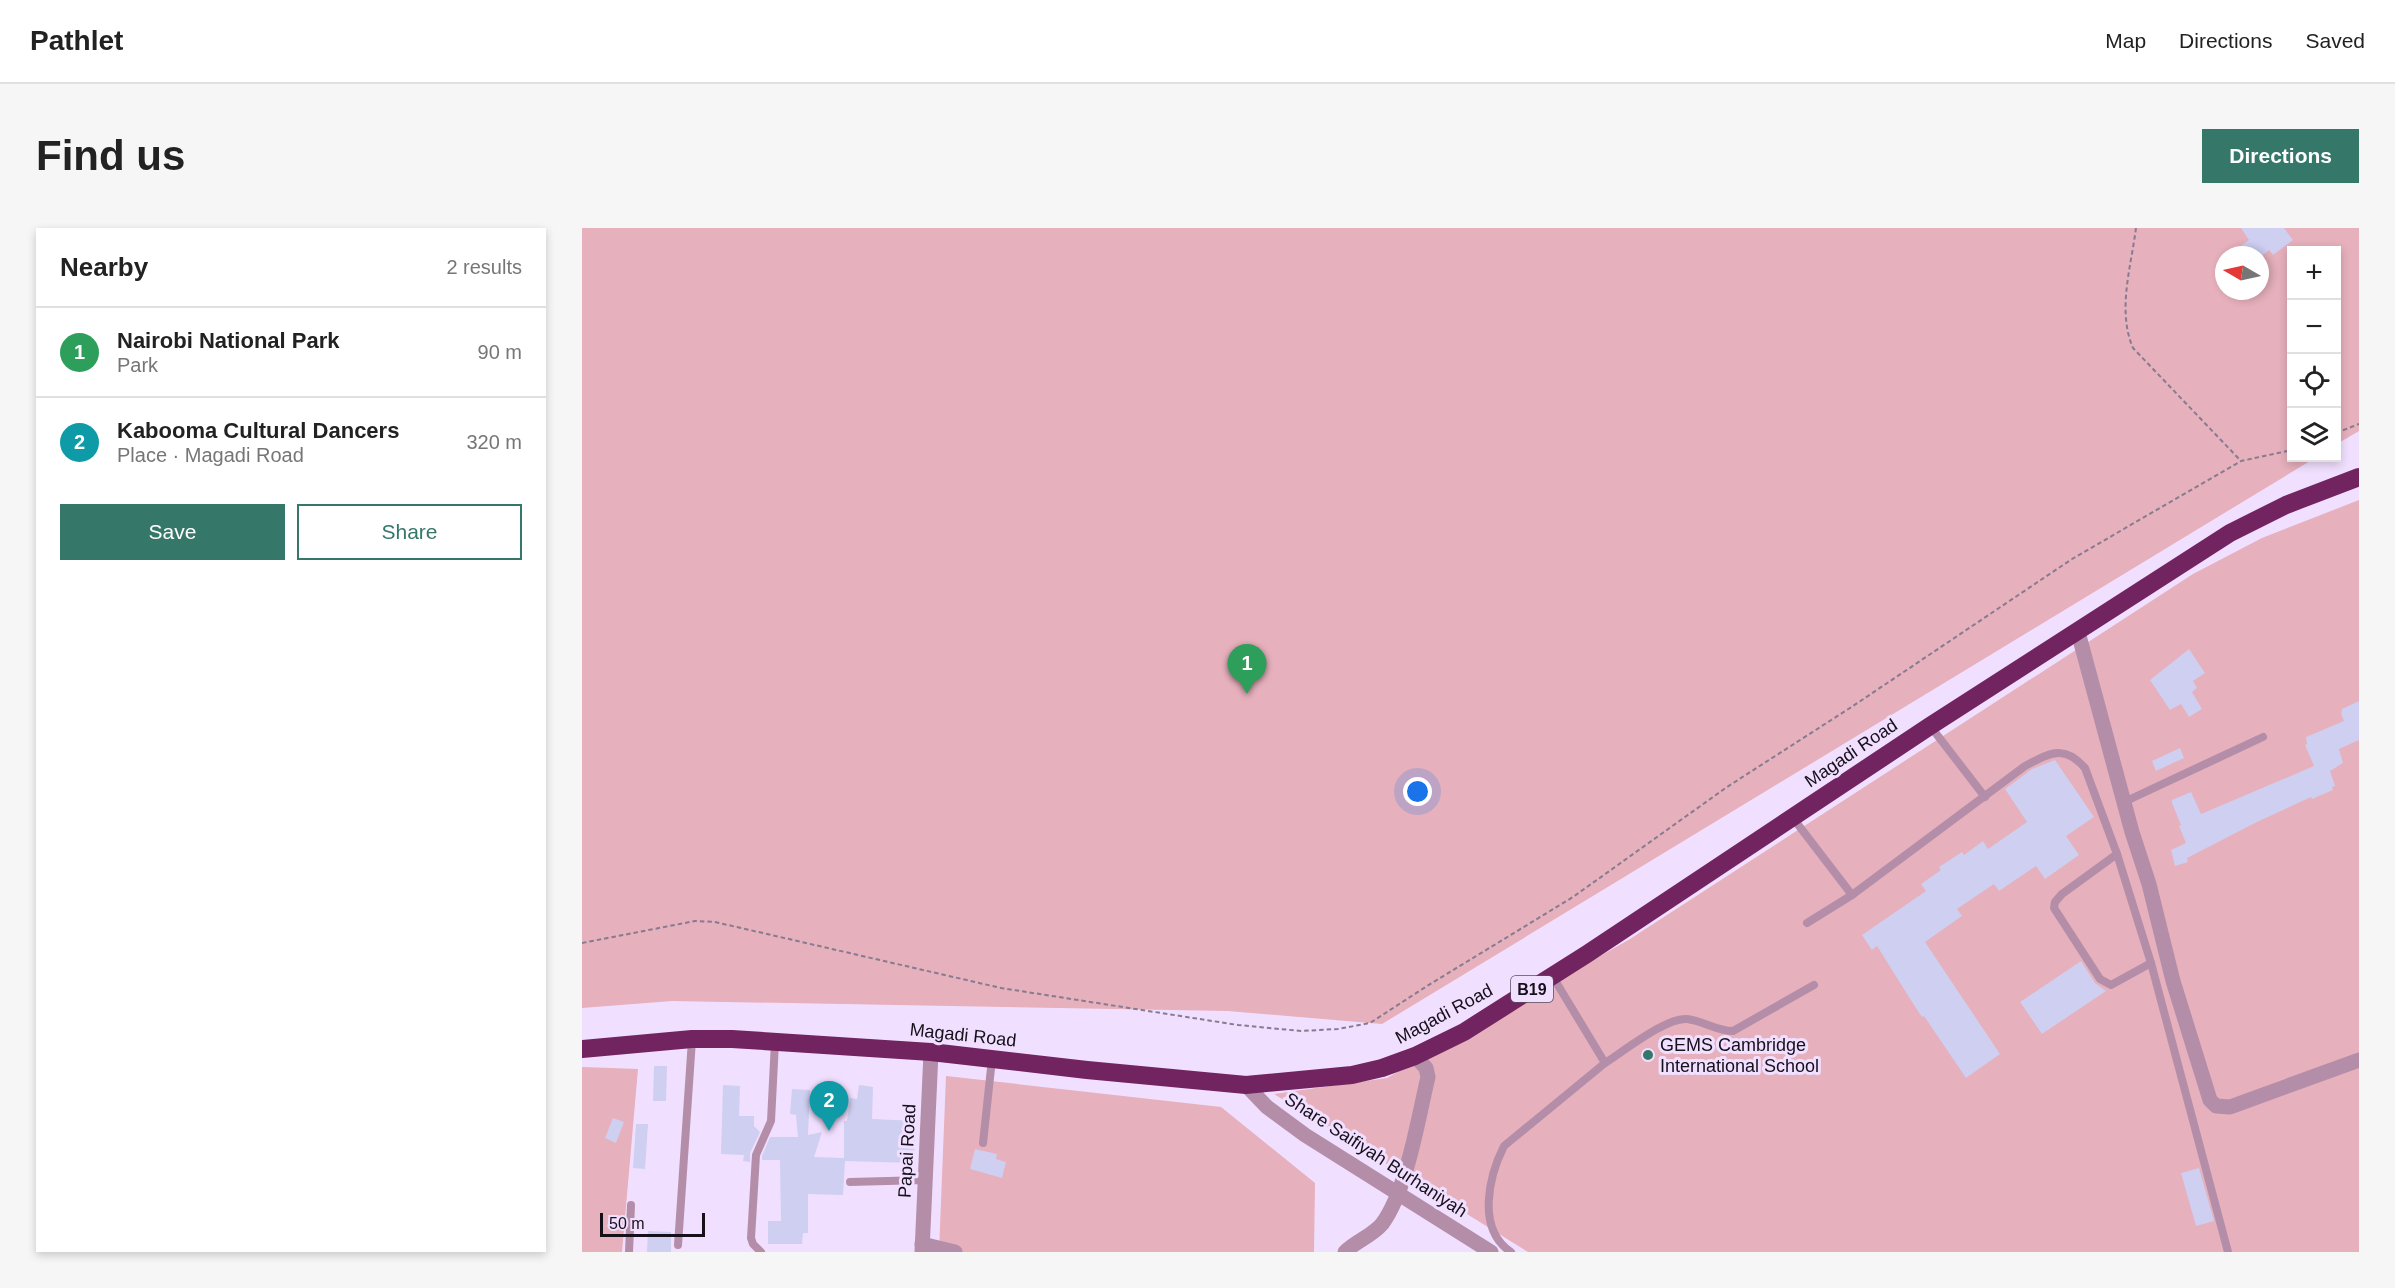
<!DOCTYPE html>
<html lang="en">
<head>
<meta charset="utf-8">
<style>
	:root { --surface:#fff; --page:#f6f6f6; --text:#222; --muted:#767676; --line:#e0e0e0; --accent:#357768 }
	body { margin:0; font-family:Arial,sans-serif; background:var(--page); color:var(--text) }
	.controls { position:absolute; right:18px; top:18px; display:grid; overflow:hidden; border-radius:0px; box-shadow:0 3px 9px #0003 }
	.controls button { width:54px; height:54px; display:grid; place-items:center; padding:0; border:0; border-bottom:2px solid var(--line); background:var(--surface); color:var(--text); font:30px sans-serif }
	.compass { position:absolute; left:1633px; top:18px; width:54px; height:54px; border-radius:50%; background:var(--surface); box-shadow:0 3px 9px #0003; rotate:279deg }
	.scale { position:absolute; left:18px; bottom:15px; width:105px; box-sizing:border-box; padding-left:6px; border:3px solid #16101a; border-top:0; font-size:16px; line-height:21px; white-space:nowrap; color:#16101a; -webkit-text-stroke:4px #f1dfff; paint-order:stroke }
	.you { position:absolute; left:836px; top:564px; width:21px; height:21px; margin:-15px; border:4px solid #fff; border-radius:50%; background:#1a73e8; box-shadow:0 0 0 9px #1a73e833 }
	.badge { display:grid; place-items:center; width:39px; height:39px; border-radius:50%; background:var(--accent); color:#fff; font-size:20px; font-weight:700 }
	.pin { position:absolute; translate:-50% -50px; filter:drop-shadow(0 2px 3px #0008) }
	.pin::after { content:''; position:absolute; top:32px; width:21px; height:18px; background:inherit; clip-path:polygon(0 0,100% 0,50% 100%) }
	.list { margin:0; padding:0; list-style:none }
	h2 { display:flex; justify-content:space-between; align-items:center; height:78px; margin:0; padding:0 24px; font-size:26px }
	h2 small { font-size:20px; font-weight:400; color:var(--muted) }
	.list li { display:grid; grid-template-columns:39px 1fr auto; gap:18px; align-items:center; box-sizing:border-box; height:90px; padding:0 24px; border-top:2px solid var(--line) }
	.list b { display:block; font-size:22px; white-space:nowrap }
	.list p { margin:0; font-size:20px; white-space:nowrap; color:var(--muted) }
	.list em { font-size:20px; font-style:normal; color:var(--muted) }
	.actions { display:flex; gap:12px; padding:18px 24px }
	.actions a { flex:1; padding:14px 0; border:2px solid var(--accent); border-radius:0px; text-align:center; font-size:21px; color:var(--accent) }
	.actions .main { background:var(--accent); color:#fff }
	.icon { flex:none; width:33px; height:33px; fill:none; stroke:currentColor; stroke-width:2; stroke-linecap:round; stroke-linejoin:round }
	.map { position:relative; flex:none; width:1777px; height:1024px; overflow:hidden; border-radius:0px }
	header { display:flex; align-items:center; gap:36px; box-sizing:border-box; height:84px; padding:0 30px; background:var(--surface); border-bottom:2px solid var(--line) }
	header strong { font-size:28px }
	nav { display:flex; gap:33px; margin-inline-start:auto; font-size:21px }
	.intro { display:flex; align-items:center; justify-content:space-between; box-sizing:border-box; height:144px; padding:0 36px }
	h1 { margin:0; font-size:42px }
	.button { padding:15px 27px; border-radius:0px; background:var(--accent); color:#fff; font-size:21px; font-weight:700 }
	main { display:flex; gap:36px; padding:0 36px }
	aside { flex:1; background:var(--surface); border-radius:0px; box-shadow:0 3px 9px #0003 }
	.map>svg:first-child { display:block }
</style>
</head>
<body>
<header>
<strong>Pathlet</strong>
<nav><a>Map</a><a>Directions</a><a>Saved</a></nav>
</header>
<div class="intro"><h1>Find us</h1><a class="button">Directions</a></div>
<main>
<aside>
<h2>Nearby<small>2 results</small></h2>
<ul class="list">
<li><span class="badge" style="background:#2e9e5b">1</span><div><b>Nairobi National Park</b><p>Park</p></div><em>90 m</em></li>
<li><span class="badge" style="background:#0f9aa8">2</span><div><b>Kabooma Cultural Dancers</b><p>Place · Magadi Road</p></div><em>320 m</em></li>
</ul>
<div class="actions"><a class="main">Save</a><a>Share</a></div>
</aside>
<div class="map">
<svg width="1777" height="1024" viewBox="0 0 1777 1024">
	<rect width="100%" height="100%" fill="#f1dfff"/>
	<!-- green -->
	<g fill="#e6b0bc" fill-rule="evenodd">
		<path d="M 0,0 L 1777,0 L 1777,203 L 1755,216 L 1754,22 L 1710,22 L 1710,230 L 1733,230 L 800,796 L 646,783 L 90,773 L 0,780 ZM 1642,27 L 1678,27 L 1678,63 L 1642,63 Z"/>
		<path d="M 1777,272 L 1777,1024 L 946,1024 L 692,866 L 805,850 L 1048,711 L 1611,346 L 1680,310 Z"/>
		<path d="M 0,839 L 56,841 L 40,1024 L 0,1024 Z"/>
		<path d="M 364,848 L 639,879 L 733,955 L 732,1024 L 357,1024 Z"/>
	</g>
	<!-- building -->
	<g fill="#cecff1">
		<path d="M 1659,0 L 1702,0 L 1711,12 L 1691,27 L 1687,22 L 1681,27 L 1666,27 L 1659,18 L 1667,12 Z"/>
		<path d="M 1607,421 L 1623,445 L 1611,453 L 1615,460 L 1610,464 L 1620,481 L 1607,489 L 1599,476 L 1588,482 L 1568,452 Z"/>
		<path d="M 1777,473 L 1777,512 L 1757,521 L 1761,535 L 1748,543 L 1753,558 L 1750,559 L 1751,562 L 1730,571 L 1729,569 L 1675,594 L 1605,630 L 1606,634 L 1593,638 L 1589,622 L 1604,615 L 1597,598 L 1599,597 L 1590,575 L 1590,572 L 1609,564 L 1619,586 L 1732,538 L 1723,517 L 1725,516 L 1724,509 L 1762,493 L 1759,486 L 1760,481 Z"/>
		<path d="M 1598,520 L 1602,530 L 1574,543 L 1570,533 Z"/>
		<path d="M 1473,532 L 1512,589 L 1484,608 L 1497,627 L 1463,651 L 1454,638 L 1417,663 L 1412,656 L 1375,681 L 1380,688 L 1343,714 L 1418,826 L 1384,850 L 1342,788 L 1340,789 L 1332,777 L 1295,718 L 1290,722 L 1280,707 L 1344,663 L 1339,656 L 1359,642 L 1357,639 L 1380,624 L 1382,627 L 1401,613 L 1406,621 L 1445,594 L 1423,561 L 1450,541 Z"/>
		<path d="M 1499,733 L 1513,755 L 1524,763 L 1460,806 L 1438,774 Z"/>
		<path d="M 72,838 L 85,838 L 84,873 L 71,873 Z"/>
		<path d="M 141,857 L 158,858 L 157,888 L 172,888 L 172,898 L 178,904 L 168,925 L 168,934 L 161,933 L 162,927 L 139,926 Z"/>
		<path d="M 277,857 L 291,859 L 290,891 L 334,893 L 332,935 L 263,933 L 261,967 L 226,966 L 226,1005 L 221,1005 L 220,1016 L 186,1016 L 186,993 L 199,993 L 198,932 L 180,932 L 180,928 L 188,909 L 216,909 L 214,887 L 208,886 L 210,861 L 228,862 L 226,907 L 240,904 L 232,929 L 262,930 L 262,893 L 265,893 L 268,870 L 275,871 Z"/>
		<path d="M 31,890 L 42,894 L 34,915 L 23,910 Z"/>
		<path d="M 54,896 L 66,896 L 63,941 L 51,940 Z"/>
		<path d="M 393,921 L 415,926 L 414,931 L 424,934 L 420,950 L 388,941 Z"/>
		<path d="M 1617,940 L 1632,993 L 1614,998 L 1599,945 Z"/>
		<path d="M 66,1003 L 89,1004 L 89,1024 L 65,1024 Z"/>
	</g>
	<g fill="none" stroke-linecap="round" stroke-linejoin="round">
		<!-- path -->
		<g stroke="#877b90" stroke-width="2" stroke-dasharray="4.5 3" stroke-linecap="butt">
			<path d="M 1554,0 C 1549,39 1535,83 1551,120 L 1659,233"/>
			<path d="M 1754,205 L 1777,196"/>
			<path d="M 0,715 L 113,693 L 133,694 L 419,760 L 656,797 L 719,803 L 756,801 L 788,795 L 845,758 L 991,669 L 1145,559 L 1271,478 L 1490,331 L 1659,233 L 1710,222"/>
		</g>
		<!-- lane -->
		<g stroke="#b48ea9" stroke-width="8">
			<path d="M 1349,499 L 1403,569"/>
			<path d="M 1542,574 L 1681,509"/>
			<path d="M 1211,590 L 1270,667"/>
			<path d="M 1535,626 L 1480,666 L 1473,674 L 1472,680 L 1518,751 L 1529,757 L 1569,735"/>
			<path d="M 1225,695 L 1270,667 L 1443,538 C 1468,525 1482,516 1503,540 L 1535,626 L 1569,735 L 1646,1024"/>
			<path d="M 971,749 L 1023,835 C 1042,823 1085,789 1105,791 C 1122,793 1134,803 1151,803 L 1232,757"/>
			<path d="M 401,915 L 410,831"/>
			<path d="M 268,954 L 343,952"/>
			<path d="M 96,1017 L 110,812"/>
			<path d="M 47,1024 L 49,977"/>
			<path d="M 179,1024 L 171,1016 L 169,1010 L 174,927 L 189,893 L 193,814"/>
			<path d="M 929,1024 C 894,1001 907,948 922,918 L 1023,835"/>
		</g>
		<!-- street -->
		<g stroke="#b48ea9" stroke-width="15">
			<path d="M 1496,404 L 1550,604 L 1567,656 L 1591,753 L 1628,872 L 1634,878 L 1648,879 L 1777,832"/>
			<path d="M 664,857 L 685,879 L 723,907 L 909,1024"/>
			<path d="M 340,1016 L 373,1024"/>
			<path d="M 340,1024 L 349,824"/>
			<path d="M 763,1024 C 774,1013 790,1008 800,996 C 825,962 836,891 846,849 L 844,840 L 833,828"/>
		</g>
		<!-- highway -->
		<path stroke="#712460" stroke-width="18" d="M 0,821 L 110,811 L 150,811 L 349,824 L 505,842 L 664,857 L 770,847 L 800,840 L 833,828 L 882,804 L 1005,726 L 1348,498 L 1648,305 L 1704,277 L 1777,249"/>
	</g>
	<!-- markers -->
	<circle fill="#357768" stroke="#f1dfff" stroke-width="2" cx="1066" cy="827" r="6"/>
	<g text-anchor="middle" stroke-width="6" stroke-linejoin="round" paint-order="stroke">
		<!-- shield labels -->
		<rect fill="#f1dfff" stroke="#584e5f" stroke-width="1.5" x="929" y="748" width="42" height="26" rx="4.5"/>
		<g font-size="16" font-weight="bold" fill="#16101a">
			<text x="950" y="767">B19</text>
		</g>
		<!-- street labels -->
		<g font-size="18" fill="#16101a" stroke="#f1dfff">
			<text transform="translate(1269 525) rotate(-34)" y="6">Magadi Road</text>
			<text transform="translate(862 786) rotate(-28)" y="6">Magadi Road</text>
			<text transform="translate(381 807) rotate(6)" y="6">Magadi Road</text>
			<text transform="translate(325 923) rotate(-87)" y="6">Papai Road</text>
			<text transform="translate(794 927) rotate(33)" y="6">Share Saifiyah Burhaniyah</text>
		</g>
		<!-- poi labels -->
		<g font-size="18" fill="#16101a" stroke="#f1dfff" text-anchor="start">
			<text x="1078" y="823">GEMS Cambridge<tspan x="1078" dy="21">International School</tspan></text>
		</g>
	</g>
</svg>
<div class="controls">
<button>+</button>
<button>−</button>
<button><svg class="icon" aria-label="locate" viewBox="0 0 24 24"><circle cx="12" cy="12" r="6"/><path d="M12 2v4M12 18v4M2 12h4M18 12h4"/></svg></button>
<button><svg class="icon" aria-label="layers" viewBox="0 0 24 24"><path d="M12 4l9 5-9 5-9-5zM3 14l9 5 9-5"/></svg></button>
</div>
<svg class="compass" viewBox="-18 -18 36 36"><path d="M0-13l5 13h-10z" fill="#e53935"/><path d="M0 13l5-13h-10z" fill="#767676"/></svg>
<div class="scale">50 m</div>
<div class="you"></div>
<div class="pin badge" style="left:665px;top:466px;background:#2e9e5b">1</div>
<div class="pin badge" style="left:247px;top:903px;background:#0f9aa8">2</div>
</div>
</main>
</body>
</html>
